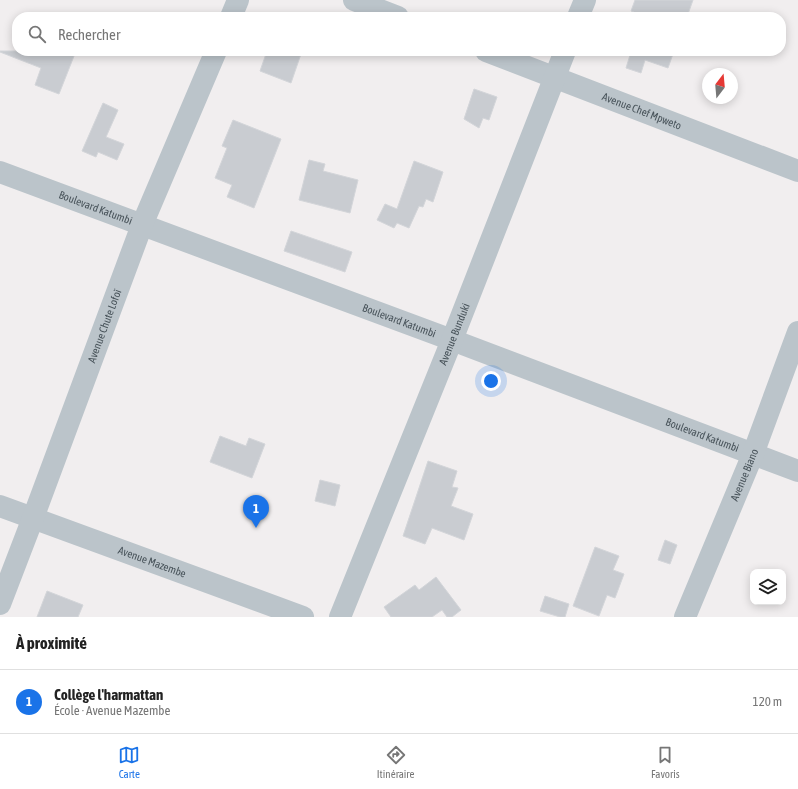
<!DOCTYPE html>
<html lang="fr">
<head>
<meta charset="utf-8">
<style>
	:root { --surface:#fff; --page:#f2f2f2; --text:#222; --muted:#767676; --line:#e0e0e0; --accent:#1a73e8 }
	body { margin:0; font-family:"Asap Condensed",sans-serif; background:var(--page); color:var(--text) }
	.controls { position:absolute; right:12px; bottom:12px; display:grid; overflow:hidden; border-radius:8px; box-shadow:0 2px 10px #0003 }
	.controls button { width:36px; height:36px; display:grid; place-items:center; padding:0; border:0; border-bottom:1px solid var(--line); background:var(--surface); color:var(--text); font:20px sans-serif }
	.compass { position:absolute; left:702px; top:68px; width:36px; height:36px; border-radius:50%; background:var(--surface); box-shadow:0 2px 10px #0003; rotate:16deg }
	.you { position:absolute; left:491px; top:381px; width:14px; height:14px; margin:-10px; border:3px solid #fff; border-radius:50%; background:#1a73e8; box-shadow:0 0 0 6px #1a73e833 }
	.badge { display:grid; place-items:center; width:26px; height:26px; border-radius:50%; background:var(--accent); color:#fff; font-size:13px; font-weight:700 }
	.pin { position:absolute; translate:-50% -33px; filter:drop-shadow(0 1px 2px #0008) }
	.pin::after { content:''; position:absolute; top:21px; width:14px; height:12px; background:inherit; clip-path:polygon(0 0,100% 0,50% 100%) }
	.list { margin:0; padding:0; list-style:none }
	h2 { display:flex; justify-content:space-between; align-items:center; height:52px; margin:0; padding:0 16px; font-size:17px }
	h2 small { font-size:13px; font-weight:400; color:var(--muted) }
	.list li { display:grid; grid-template-columns:26px 1fr auto; gap:12px; align-items:center; box-sizing:border-box; height:64px; padding:0 16px; border-top:1px solid var(--line) }
	.list b { display:block; font-size:15px; white-space:nowrap }
	.list p { margin:0; font-size:13px; white-space:nowrap; color:var(--muted) }
	.list em { font-size:13px; font-style:normal; color:var(--muted) }
	.icon { flex:none; width:22px; height:22px; fill:none; stroke:currentColor; stroke-width:2; stroke-linecap:round; stroke-linejoin:round }
	.map { position:relative; flex:none; width:798px; height:617px; overflow:hidden }
	.search { position:absolute; background:var(--surface); box-shadow:0 2px 10px #0003; left:12px; right:12px; top:12px; height:44px; display:flex; align-items:center; gap:10px; box-sizing:border-box; padding:0 14px; border-radius:16px; color:var(--muted); font-size:15px }
	.sheet { height:116px; background:var(--surface) }
	nav { display:flex; justify-content:space-around; align-items:center; box-sizing:border-box; height:56px; border-top:1px solid var(--line); background:var(--surface); font-size:11px; color:var(--muted) }
	nav a { display:grid; justify-items:center; gap:2px }
	nav .on { color:var(--accent) }
	.map>svg:first-child { display:block }
</style>
</head>
<body>
<div class="map">
<svg width="798" height="617" viewBox="0 0 798 617">
	<rect width="100%" height="100%" fill="#f1eeef"/>
	<!-- building -->
	<g fill="#c9ccd1" stroke="#d3d5d9">
		<path d="M 635,0 L 693,0 L 687,17 L 632,17 L 634,12 L 631,11 Z"/>
		<path d="M 0,51 L 76,51 L 59,94 L 35,85 L 41,68 L 0,52 Z"/>
		<path d="M 267,51 L 302,51 L 291,83 L 260,71 Z"/>
		<path d="M 625,51 L 674,51 L 668,68 L 645,60 L 641,73 L 626,68 L 630,55 L 625,54 Z"/>
		<path d="M 474,89 L 497,97 L 489,120 L 483,118 L 479,128 L 464,119 Z"/>
		<path d="M 103,103 L 118,110 L 106,137 L 124,144 L 117,160 L 98,152 L 96,157 L 82,151 Z"/>
		<path d="M 233,120 L 281,139 L 254,208 L 227,197 L 232,185 L 215,178 L 227,148 L 222,146 Z"/>
		<path d="M 309,160 L 325,164 L 323,171 L 358,180 L 350,213 L 299,200 Z"/>
		<path d="M 414,161 L 443,172 L 433,202 L 426,199 L 423,207 L 419,206 L 409,228 L 397,223 L 394,228 L 377,220 L 385,204 L 397,209 Z"/>
		<path d="M 291,231 L 352,252 L 345,272 L 284,251 Z"/>
		<path d="M 220,436 L 246,446 L 249,438 L 265,444 L 252,478 L 210,462 Z"/>
		<path d="M 428,461 L 457,471 L 452,487 L 458,488 L 451,506 L 473,514 L 464,540 L 432,528 L 425,544 L 403,536 Z"/>
		<path d="M 320,480 L 340,485 L 335,506 L 315,501 Z"/>
		<path d="M 665,540 L 677,545 L 670,564 L 658,560 Z"/>
		<path d="M 595,547 L 619,556 L 613,570 L 624,574 L 615,598 L 607,595 L 599,616 L 573,606 Z"/>
		<path d="M 436,577 L 461,610 L 452,617 L 447,617 L 442,610 L 432,617 L 391,617 L 384,607 L 415,585 L 419,590 Z"/>
		<path d="M 47,591 L 83,605 L 78,617 L 37,617 Z"/>
		<path d="M 545,596 L 569,604 L 565,617 L 560,617 L 540,611 Z"/>
	</g>
	<g fill="none" stroke-linecap="round" stroke-linejoin="round">
		<!-- minor -->
		<g stroke="#bbc4ca" stroke-width="22">
			<path d="M 354,0 L 398,17"/>
			<path d="M 231,17 L 238,0"/>
			<path d="M 578,17 L 585,0"/>
			<path id="s1" d="M 486,51 L 798,171"/>
			<path id="s2" d="M 0,172 L 452,340 L 798,471"/>
			<path id="s3" d="M 0,506 L 303,617"/>
			<path id="s4" d="M 0,604 L 33,518 L 142,225 L 216,51"/>
			<path id="s5" d="M 340,617 L 452,340 L 565,51"/>
			<path id="s6" d="M 685,617 L 753,454 L 798,332"/>
		</g>
	</g>
	<g text-anchor="middle" stroke-width="3.5" stroke-linejoin="round" paint-order="stroke">
		<!-- street labels -->
		<g font-size="11" fill="#48535a" stroke="#fff">
			<text dy="4" stroke="none"><textPath href="#s1" startOffset="167">Avenue Chef Mpweto</textPath></text>
			<text dy="4" stroke="none"><textPath href="#s2" startOffset="102">Boulevard Katumbi</textPath></text>
			<text dy="4" stroke="none"><textPath href="#s2" startOffset="426">Boulevard Katumbi</textPath></text>
			<text dy="4" stroke="none"><textPath href="#s4" startOffset="297">Avenue Chute Lofoï</textPath></text>
			<text dy="4" stroke="none"><textPath href="#s5" startOffset="305">Avenue Bunduki</textPath></text>
			<text dy="4" stroke="none"><textPath href="#s2" startOffset="750">Boulevard Katumbi</textPath></text>
			<text dy="4" stroke="none"><textPath href="#s6" startOffset="154">Avenue Biano</textPath></text>
			<text dy="4" stroke="none"><textPath href="#s3" startOffset="162">Avenue Mazembe</textPath></text>
		</g>
	</g>
</svg>
<div class="controls">
<button><svg class="icon" aria-label="layers" viewBox="0 0 24 24"><path d="M12 4l9 5-9 5-9-5zM3 14l9 5 9-5"/></svg></button>
</div>
<svg class="compass" viewBox="-18 -18 36 36"><path d="M0-13l5 13h-10z" fill="#e53935"/><path d="M0 13l5-13h-10z" fill="#767676"/></svg>
<div class="you"></div>
<div class="pin badge" style="left:256px;top:528px">1</div>
<div class="search"><svg class="icon" aria-label="search" viewBox="0 0 24 24"><circle cx="10" cy="10" r="6"/><path d="M15 15l6 6"/></svg>Rechercher</div>
</div>
<section class="sheet">
<h2>À proximité<small></small></h2>
<ul class="list">
<li><span class="badge">1</span><div><b>Collège l'harmattan</b><p>École · Avenue Mazembe</p></div><em>120 m</em></li>
</ul>
</section>
<nav>
<a class="on"><svg class="icon" aria-label="map" viewBox="0 0 24 24"><path d="M3 6l6-2 6 2 6-2v14l-6 2-6-2-6 2zM9 4v14M15 6v14"/></svg>Carte</a>
<a><svg class="icon" aria-label="directions" viewBox="0 0 24 24"><path d="M12 3l9 9-9 9-9-9zM9 14v-3h6M13 9l2 2-2 2"/></svg>Itinéraire</a>
<a><svg class="icon" aria-label="saved" viewBox="0 0 24 24"><path d="M7 4h10v16l-5-4-5 4z"/></svg>Favoris</a>
</nav>
</body>
</html>
